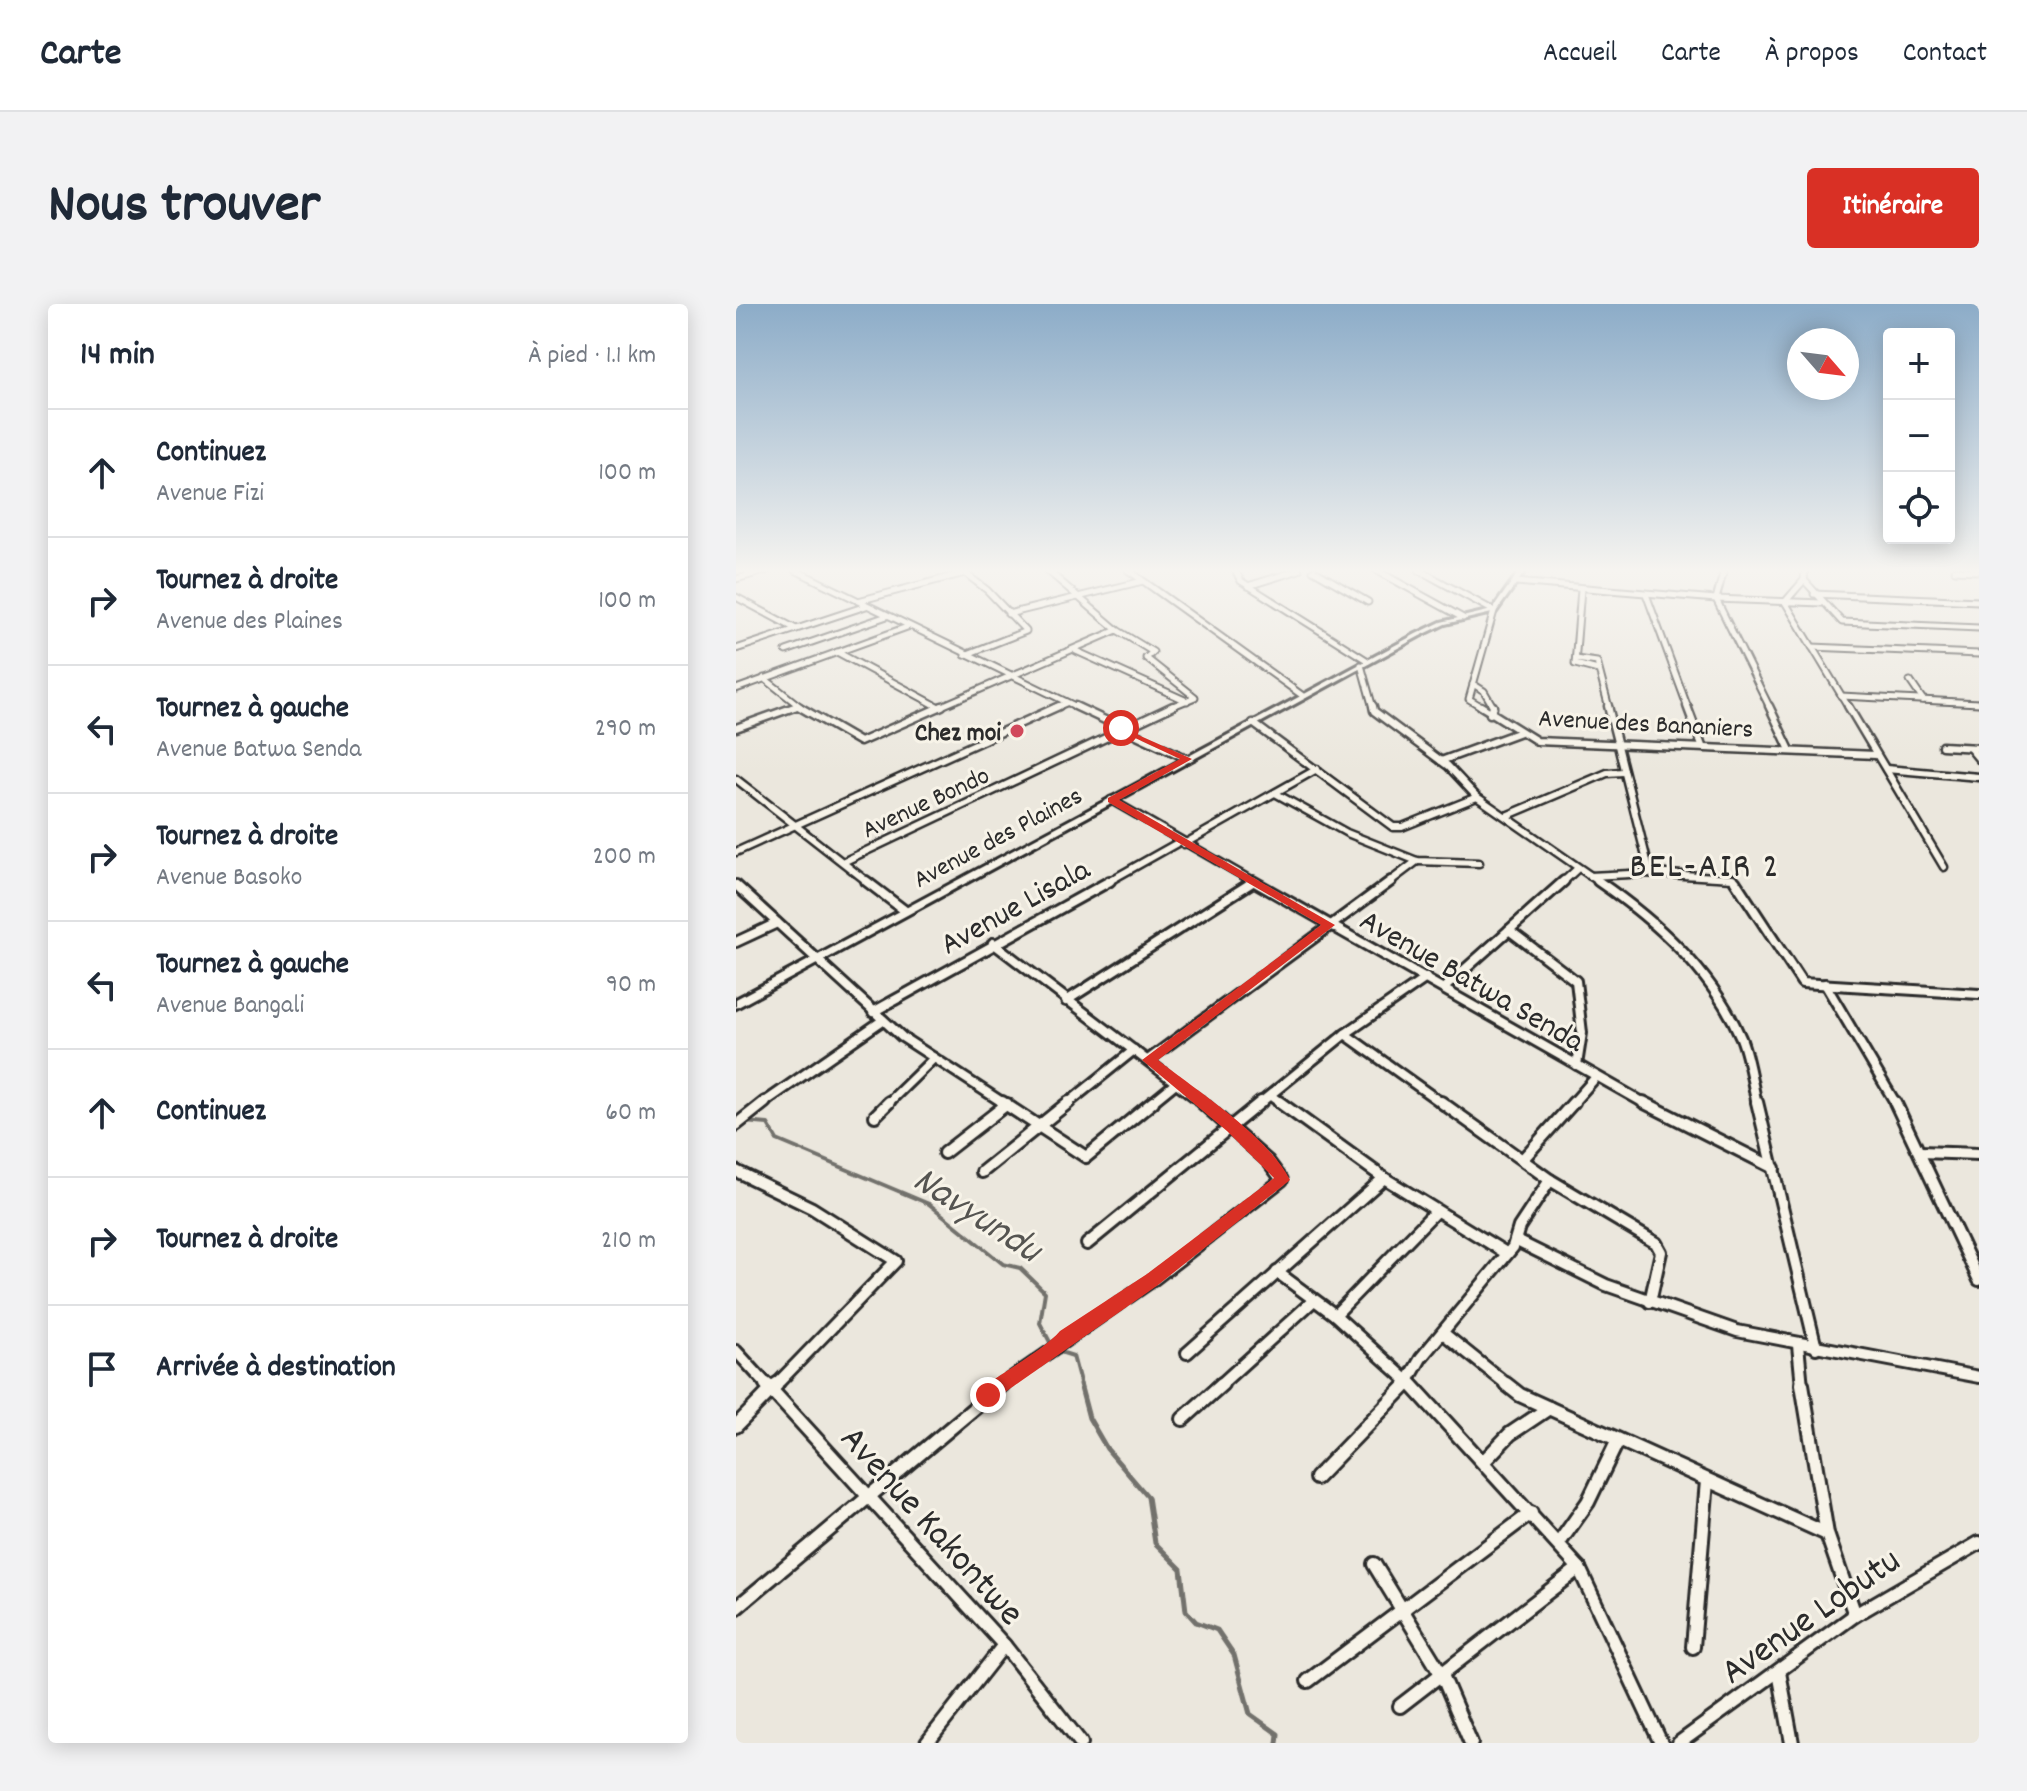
<!DOCTYPE html>
<html lang="fr">
<head>
<meta charset="utf-8">
<style>
	:root { --surface:#fff; --page:#f2f2f3; --text:#1f2937; --muted:#747a83; --line:#e0e1e3; --accent:#d93025 }
	body { margin:0; font-family:Dekko,sans-serif; background:var(--page); color:var(--text) }
	.controls { position:absolute; right:24px; top:24px; display:grid; overflow:hidden; border-radius:8px; box-shadow:0 4px 20px #0003 }
	.controls button { width:72px; height:72px; display:grid; place-items:center; padding:0; border:0; border-bottom:2px solid var(--line); background:var(--surface); color:var(--text); font:40px sans-serif }
	.compass { position:absolute; left:1051px; top:24px; width:72px; height:72px; border-radius:50%; background:var(--surface); box-shadow:0 4px 20px #0003; rotate:118deg }
	.stop { position:absolute; width:24px; height:24px; margin:-18px; border:6px solid #d93025; border-radius:50%; background:#fff }
	.stop.end { background:#d93025; border-color:#fff; box-shadow:0 2px 8px #0008 }
	.list { margin:0; padding:0; list-style:none }
	h2 { display:flex; justify-content:space-between; align-items:center; height:104px; margin:0; padding:0 32px; font-size:34px }
	h2 small { font-size:26px; font-weight:400; color:var(--muted) }
	.list li { display:grid; grid-template-columns:52px 1fr auto; gap:24px; align-items:center; box-sizing:border-box; height:128px; padding:0 32px; border-top:2px solid var(--line) }
	.list b { display:block; font-size:30px; white-space:nowrap }
	.list p { margin:0; font-size:26px; white-space:nowrap; color:var(--muted) }
	.list em { font-size:26px; font-style:normal; color:var(--muted) }
	.icon { flex:none; width:44px; height:44px; fill:none; stroke:currentColor; stroke-width:2; stroke-linecap:round; stroke-linejoin:round }
	.map { position:relative; flex:none; width:1243px; height:1439px; overflow:hidden; border-radius:8px }
	header { display:flex; align-items:center; gap:48px; box-sizing:border-box; height:112px; padding:0 40px; background:var(--surface); border-bottom:2px solid var(--line) }
	header strong { font-size:38px }
	nav { display:flex; gap:44px; margin-inline-start:auto; font-size:28px }
	.intro { display:flex; align-items:center; justify-content:space-between; box-sizing:border-box; height:192px; padding:0 48px }
	h1 { margin:0; font-size:56px }
	.button { padding:20px 36px; border-radius:8px; background:var(--accent); color:#fff; font-size:28px; font-weight:700 }
	main { display:flex; gap:48px; padding:0 48px }
	aside { flex:1; background:var(--surface); border-radius:8px; box-shadow:0 4px 20px #0003 }
	.map>svg:first-child { display:block }
</style>
</head>
<body>
<header>
<strong>Carte</strong>
<nav><a>Accueil</a><a>Carte</a><a>À propos</a><a>Contact</a></nav>
</header>
<div class="intro"><h1>Nous trouver</h1><a class="button">Itinéraire</a></div>
<main>
<aside>
<h2>14 min<small>À pied · 1.1 km</small></h2>
<ul class="list">
<li><svg class="icon" aria-label="ahead" viewBox="0 0 24 24"><path d="M12 20V5M6 11l6-6 6 6"/></svg><div><b>Continuez</b><p>Avenue Fizi</p></div><em>100 m</em></li>
<li><svg class="icon" aria-label="right" viewBox="0 0 24 24"><path d="M7 20v-9h11M14 6l5 5-5 5"/></svg><div><b>Tournez à droite</b><p>Avenue des Plaines</p></div><em>100 m</em></li>
<li><svg class="icon" aria-label="left" viewBox="0 0 24 24"><path d="M17 20v-9H6M10 6l-5 5 5 5"/></svg><div><b>Tournez à gauche</b><p>Avenue Batwa Senda</p></div><em>290 m</em></li>
<li><svg class="icon" aria-label="right" viewBox="0 0 24 24"><path d="M7 20v-9h11M14 6l5 5-5 5"/></svg><div><b>Tournez à droite</b><p>Avenue Basoko</p></div><em>200 m</em></li>
<li><svg class="icon" aria-label="left" viewBox="0 0 24 24"><path d="M17 20v-9H6M10 6l-5 5 5 5"/></svg><div><b>Tournez à gauche</b><p>Avenue Bangali</p></div><em>90 m</em></li>
<li><svg class="icon" aria-label="ahead" viewBox="0 0 24 24"><path d="M12 20V5M6 11l6-6 6 6"/></svg><div><b>Continuez</b></div><em>60 m</em></li>
<li><svg class="icon" aria-label="right" viewBox="0 0 24 24"><path d="M7 20v-9h11M14 6l5 5-5 5"/></svg><div><b>Tournez à droite</b></div><em>210 m</em></li>
<li><svg class="icon" aria-label="arrive" viewBox="0 0 24 24"><path d="M6 21V4h12l-3 4 3 4H6"/></svg><div><b>Arrivée à destination</b></div></li>
</ul>
</aside>
<div class="map">
<svg width="1243" height="1439" viewBox="0 0 1243 1439">
	<rect width="100%" height="100%" fill="#ebe7dd"/>
	<filter id="ink" filterUnits="userSpaceOnUse"><feTurbulence type="fractalNoise" baseFrequency=".0125" numOctaves="2"/><feDisplacementMap in="SourceGraphic" scale="16" xChannelSelector="R" yChannelSelector="G"/><feConvolveMatrix kernelMatrix="1 2 1 2 8 2 1 2 1" color-interpolation-filters="sRGB"/></filter>
	<g filter="url(#ink)">
		<g fill="none" stroke-linecap="round" stroke-linejoin="round">
			<!-- stream-far1 -->
			<g stroke="#72716c" stroke-width="4">
				<path d="M 8,818 L 32,820 L 41,836 L 193,900 L 267,960 L 284,964 L 309,988 L 304,1019 L 316,1042"/>
				<path d="M 321,1047 L 337,1052 L 345,1082"/>
			</g>
			<!-- stream -->
			<path stroke="#72716c" stroke-width="5" d="M 344,1080 L 353,1114 L 371,1145 L 412,1193 L 419,1239 L 445,1265 L 450,1307 L 460,1318 L 481,1326 L 498,1351 L 514,1410 L 542,1430 L 541,1439"/>
			<!-- street-far4 casing -->
			<g stroke="#2b2b2b" stroke-width="9">
				<g id="street-far4">
					<path d="M 59,266 L 343,404"/>
					<path d="M 225,266 L 251,286 L 290,327 L 229,351"/>
					<path d="M 311,266 L 381,326 L 417,348 L 410,354 L 459,393 L 432,404"/>
					<path d="M 392,266 L 567,392"/>
					<path d="M 499,266 L 505,277 L 632,357"/>
					<path d="M 577,266 L 632,298"/>
					<path d="M 640,266 L 727,314"/>
					<path d="M 683,266 L 758,307 L 733,395 L 748,404"/>
					<path d="M 988,266 L 980,295 L 1034,404"/>
					<path d="M 1069,266 L 1068,276 L 1049,298 L 1113,404"/>
					<path d="M 1219,266 L 1243,267"/>
					<path d="M 0,275 L 32,266"/>
					<path d="M 1068,276 L 1106,318 L 1243,324"/>
					<path d="M 780,278 L 980,295 L 1086,299"/>
					<path d="M 512,282 L 563,266"/>
					<path d="M 845,285 L 839,360 L 862,366"/>
					<path d="M 910,290 L 952,404"/>
					<path d="M 1078,290 L 1243,297"/>
					<path d="M 0,293 L 60,325"/>
					<path d="M 122,297 L 229,269"/>
					<path d="M 272,310 L 407,277"/>
					<path d="M 1076,343 L 1243,350"/>
					<path d="M 0,345 L 130,302"/>
					<path d="M 50,347 L 151,312"/>
					<path d="M 340,347 L 451,397"/>
					<path d="M 101,348 L 203,403"/>
					<path d="M 840,355 L 861,358 L 873,404"/>
					<path d="M 625,361 L 637,404"/>
					<path d="M 28,374 L 66,404"/>
					<path d="M 1174,377 L 1187,396"/>
					<path d="M 737,380 L 748,387 L 758,404"/>
					<path d="M 0,385 L 171,323"/>
					<path d="M 1105,392 L 1243,399"/>
					<path d="M 56,404 L 62,402"/>
					<path d="M 201,404 L 381,326"/>
					<path d="M 318,404 L 330,399"/>
				</g>
			</g>
			<!-- street-far3 casing -->
			<g stroke="#2b2b2b" stroke-width="11">
				<g id="street-far3">
					<path d="M 62,402 L 124,438 L 206,402"/>
					<path d="M 339,402 L 452,455"/>
					<path d="M 637,402 L 638,407 L 712,462 L 741,493 L 865,579"/>
					<path d="M 745,402 L 801,437 L 1140,451"/>
					<path d="M 872,402 L 914,569"/>
					<path d="M 951,402 L 966,442"/>
					<path d="M 1033,402 L 1054,446"/>
					<path d="M 1112,402 L 1208,563"/>
					<path d="M 754,410 L 757,402"/>
					<path d="M 517,419 L 657,523 L 666,523 L 741,493"/>
					<path d="M 0,424 L 61,402"/>
					<path d="M 1206,442 L 1243,444"/>
					<path d="M 1234,444 L 1243,455"/>
					<path d="M 705,457 L 784,428"/>
					<path d="M 1150,465 L 1243,473"/>
					<path d="M 0,475 L 133,579"/>
					<path d="M 539,489 L 611,529 L 681,557 L 743,559"/>
					<path d="M 375,496 L 520,579"/>
					<path d="M 770,512 L 871,469 L 887,468"/>
					<path d="M 448,540 L 581,465"/>
					<path d="M 0,548 L 323,402"/>
					<path d="M 107,558 L 437,402"/>
					<path d="M 854,572 L 914,569 L 997,574 L 1000,579"/>
					<path d="M 370,579 L 443,538"/>
					<path d="M 652,579 L 681,557"/>
					<path d="M 826,579 L 841,565"/>
				</g>
			</g>
			<!-- street-far2 casing -->
			<g stroke="#2b2b2b" stroke-width="14">
				<g id="street-far2">
					<path d="M 130,577 L 168,606"/>
					<path d="M 517,577 L 910,800"/>
					<path d="M 862,577 C 920,617 976,667 1005,734 C 1013,754 1016,779 1021,800"/>
					<path d="M 999,577 L 1066,679 L 1243,690"/>
					<path d="M 0,581 L 166,733 L 269,800"/>
					<path d="M 773,626 L 840,677 L 846,729 L 841,761"/>
					<path d="M 0,638 L 41,619"/>
					<path d="M 257,639 L 468,800"/>
					<path d="M 1089,680 L 1160,800"/>
					<path d="M 708,684 L 828,577"/>
					<path d="M 330,697 L 515,579"/>
					<path d="M 137,708 L 374,577"/>
					<path d="M 609,730 L 707,800"/>
					<path d="M 412,756 L 655,577"/>
					<path d="M 535,792 L 546,800"/>
					<path d="M 26,800 L 147,716"/>
					<path d="M 151,800 L 198,754"/>
					<path d="M 331,800 L 398,746"/>
					<path d="M 414,800 L 441,778"/>
					<path d="M 523,800 L 609,730 L 690,674"/>
					<path d="M 836,800 L 860,773"/>
				</g>
			</g>
			<!-- street-far1 casing -->
			<g stroke="#2b2b2b" stroke-width="16">
				<g id="street-far1">
					<path d="M 266,798 L 350,853 L 417,798"/>
					<path d="M 543,798 L 648,874 L 770,949"/>
					<path d="M 705,798 L 814,876 L 920,939 L 925,948 L 914,998"/>
					<path d="M 907,798 L 1038,864"/>
					<path d="M 1021,798 L 1080,1044"/>
					<path d="M 1159,798 L 1243,976"/>
					<path d="M 139,812 L 153,798"/>
					<path d="M 0,821 L 29,798"/>
					<path d="M 1184,848 L 1243,850"/>
					<path d="M 208,849 L 271,800"/>
					<path d="M 787,855 L 838,798"/>
					<path d="M 0,867 L 76,904 L 160,957 L 39,1082"/>
					<path d="M 246,868 L 333,798"/>
					<path d="M 781,937 L 870,981 L 1001,1027 L 1243,1073"/>
					<path d="M 351,940 L 525,798"/>
					<path d="M 541,968 L 599,1011 L 677,1082"/>
					<path d="M 599,1011 L 700,907"/>
					<path d="M 707,1029 L 773,1082"/>
					<path d="M 1062,1041 L 1066,1082"/>
					<path d="M 0,1047 L 32,1082"/>
					<path d="M 451,1049 L 648,874"/>
					<path d="M 264,1082 L 417,976 L 546,876 L 532,857 L 465,798"/>
					<path d="M 483,1082 L 578,996"/>
					<path d="M 669,1082 L 685,1054 L 777,943 L 783,923 L 814,876"/>
				</g>
			</g>
			<!-- street casing -->
			<g stroke="#2b2b2b" stroke-width="18">
				<g id="street">
					<path d="M 30,1080 L 268,1341 L 345,1439"/>
					<path d="M 675,1080 L 843,1264 L 925,1439"/>
					<path d="M 770,1080 L 784,1091 L 1091,1230"/>
					<path d="M 1066,1080 L 1091,1230 L 1119,1311"/>
					<path d="M 447,1115 L 486,1080"/>
					<path d="M 0,1122 L 41,1080"/>
					<path d="M 748,1157 L 774,1130 L 813,1104"/>
					<path d="M 580,1174 L 671,1080"/>
					<path d="M 823,1239 L 852,1198 L 882,1136"/>
					<path d="M 638,1260 L 706,1371 L 735,1439"/>
					<path d="M 0,1304 L 267,1080"/>
					<path d="M 957,1343 L 971,1177"/>
					<path d="M 1043,1368 L 1056,1439"/>
					<path d="M 572,1377 L 795,1209"/>
					<path d="M 664,1402 L 843,1264"/>
					<path d="M 191,1439 L 268,1341"/>
					<path d="M 943,1439 L 1119,1311 L 1243,1239"/>
				</g>
			</g>
			<!-- secondary casing -->
			<g stroke="#2b2b2b" stroke-width="6">
				<path id="secondary" d="M 784,266 L 790,266 L 760,308 L 709,320 L 684,332 L 0,704 L 0,695 L 680,330 L 705,318 L 756,306 Z"/>
			</g>
			<!-- street-far4 -->
			<use href="#street-far4" stroke="#f7f3e8" stroke-width="5"/>
			<!-- street-far3 -->
			<use href="#street-far3" stroke="#f7f3e8" stroke-width="6"/>
			<!-- street-far2 -->
			<use href="#street-far2" stroke="#f7f3e8" stroke-width="8"/>
			<!-- street-far1 -->
			<use href="#street-far1" stroke="#f7f3e8" stroke-width="10"/>
			<!-- street -->
			<use href="#street" stroke="#f7f3e8" stroke-width="12"/>
			<!-- secondary -->
			<use href="#secondary" fill="#f7f3e8" fill-rule="evenodd"/>
		</g>
	</g>
	<!-- sky -->
	<linearGradient id="sky" x2="0" y2="1"><stop stop-color="#8cacc8"/><stop offset="0.57" stop-color="#f6f4f0"/><stop offset="1" stop-color="#f6f4f0" stop-opacity="0"/></linearGradient>
	<rect width="1243" height="468" fill="url(#sky)"/>
	<!-- route -->
	<path fill="#d93025" d="M 382,422 L 456,455 L 383,496 L 599,621 L 422,756 C 462,788 531,831 554,876 L 422,981 L 252,1100 L 243,1091 L 246,1084 C 267,1068 309,1045 324,1027 L 411,970 L 538,874 L 491,827 L 406,756 L 585,621 L 372,498 L 372,494 L 444,455 L 382,426 Z"/>
	<!-- markers -->
	<circle fill="#d1495b" stroke="#f7f3e8" stroke-width="3" cx="281" cy="427" r="8"/>
	<g text-anchor="middle" stroke-width="6" stroke-linejoin="round" paint-order="stroke">
		<!-- far-street labels -->
		<g font-size="26" fill="#2b2b2b" stroke="#f7f3e8">
			<text transform="translate(910 418) rotate(3)" y="9">Avenue des Bananiers</text>
			<text transform="translate(189 497) rotate(-25)" y="9">Avenue Bondo</text>
			<text transform="translate(261 532) rotate(-28)" y="9">Avenue des Plaines</text>
		</g>
		<!-- far-poi labels -->
		<g font-size="26" font-weight="bold" fill="#2b2b2b" stroke="#f7f3e8" text-anchor="end">
			<text x="265" y="436">Chez moi</text>
		</g>
		<!-- street labels -->
		<g font-size="32" fill="#2b2b2b" stroke="#f7f3e8">
			<text transform="translate(278 601) rotate(-29)" y="11">Avenue Lisala</text>
			<text transform="translate(737 675) rotate(30)" y="11">Avenue Batwa Senda</text>
		</g>
		<!-- quarter labels -->
		<g font-size="36" letter-spacing="2" fill="#2b2b2b" stroke="#f7f3e8">
			<text x="969" y="572">BEL-AIR 2</text>
		</g>
		<!-- near-street labels -->
		<g font-size="38" fill="#2b2b2b" stroke="#f7f3e8">
			<text transform="translate(198 1220) rotate(48)" y="13">Avenue Kakontwe</text>
			<text transform="translate(1073 1310) rotate(-35)" y="13">Avenue Lobutu</text>
		</g>
		<!-- near-water labels -->
		<g font-size="40" font-style="italic" fill="#555451" stroke="#f7f3e8">
			<text transform="translate(243 908) rotate(33)" y="14">Navyundu</text>
		</g>
	</g>
</svg>
<div class="controls">
<button>+</button>
<button>−</button>
<button><svg class="icon" aria-label="locate" viewBox="0 0 24 24"><circle cx="12" cy="12" r="6"/><path d="M12 2v4M12 18v4M2 12h4M18 12h4"/></svg></button>
</div>
<svg class="compass" viewBox="-18 -18 36 36"><path d="M0-13l5 13h-10z" fill="#e53935"/><path d="M0 13l5-13h-10z" fill="#747a83"/></svg>
<div class="stop" style="left:385px;top:424px"></div>
<div class="stop end" style="left:252px;top:1091px"></div>
</div>
</main>
</body>
</html>
